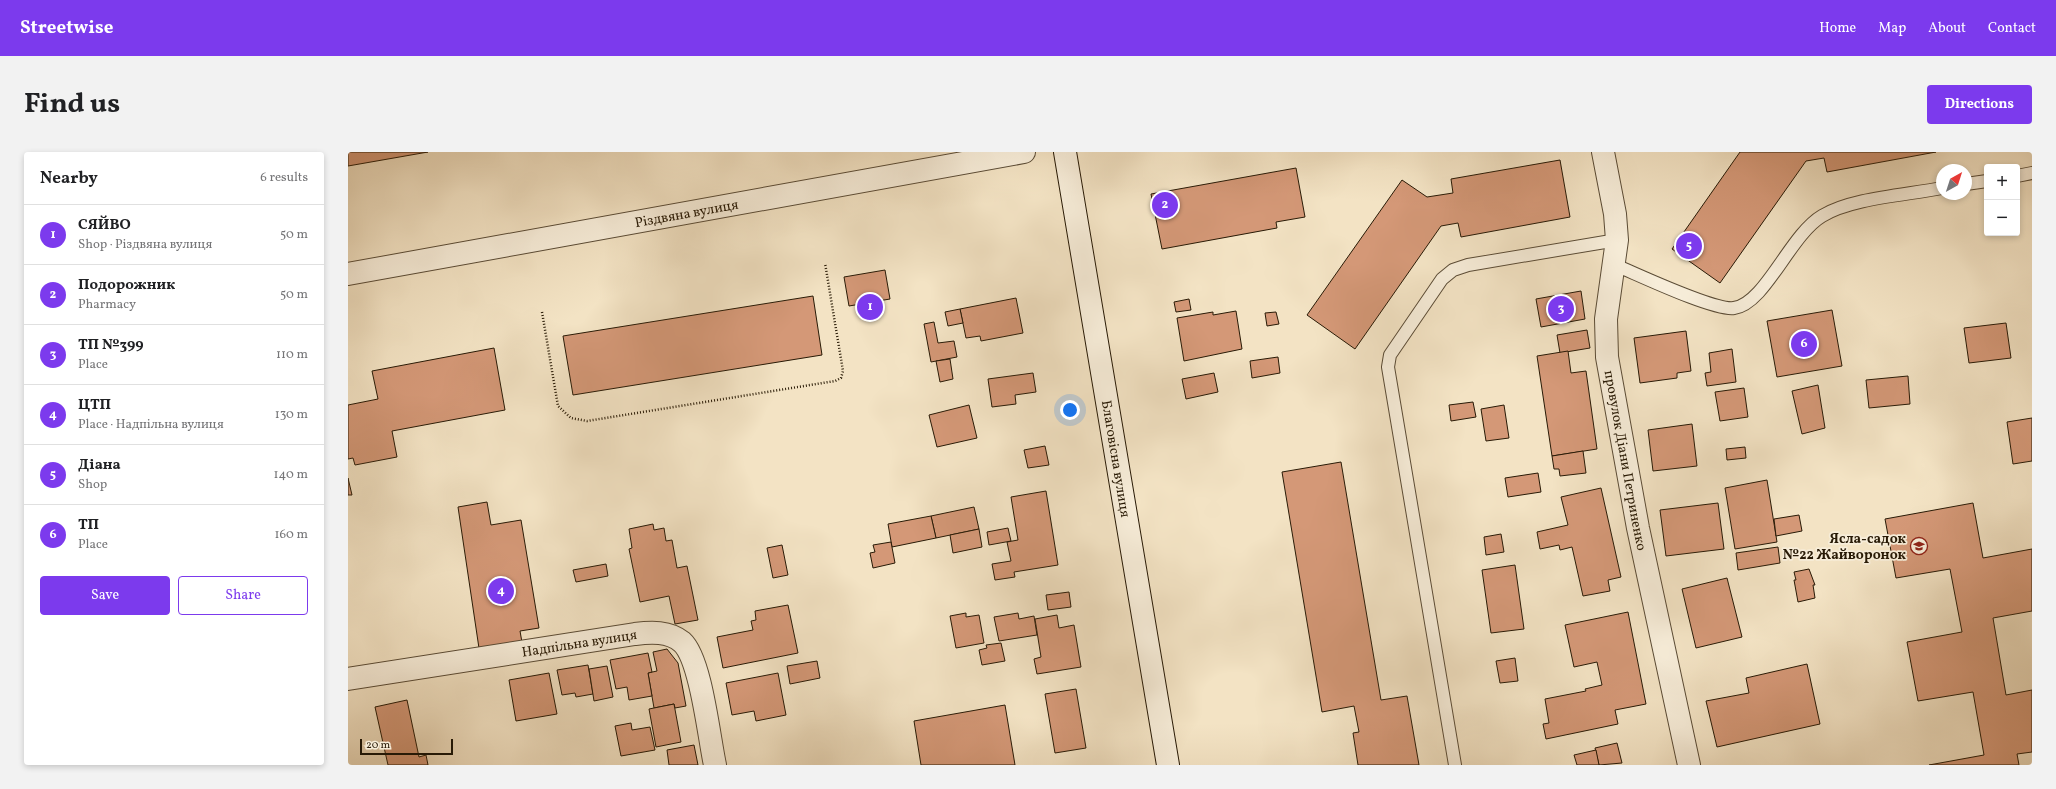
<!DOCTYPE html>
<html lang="en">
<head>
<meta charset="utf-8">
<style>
	:root { --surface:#fff; --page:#f2f2f2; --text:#202124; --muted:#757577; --line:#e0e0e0; --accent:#7c3aed }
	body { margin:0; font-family:Vollkorn,serif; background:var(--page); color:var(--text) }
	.controls { position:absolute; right:12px; top:12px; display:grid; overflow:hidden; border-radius:4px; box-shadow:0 2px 6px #0003 }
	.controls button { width:36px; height:36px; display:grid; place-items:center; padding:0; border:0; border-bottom:1px solid var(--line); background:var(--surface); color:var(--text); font:20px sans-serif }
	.compass { position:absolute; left:1588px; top:12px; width:36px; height:36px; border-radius:50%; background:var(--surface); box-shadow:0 2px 6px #0003; rotate:39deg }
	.scale { position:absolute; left:12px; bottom:10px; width:93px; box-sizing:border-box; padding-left:4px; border:2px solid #281a06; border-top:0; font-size:11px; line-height:14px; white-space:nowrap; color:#281a06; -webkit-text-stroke:3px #f7edd9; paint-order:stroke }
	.you { position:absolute; left:722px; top:258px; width:14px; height:14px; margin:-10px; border:3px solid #fff; border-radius:50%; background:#1a73e8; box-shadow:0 0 0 6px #1a73e833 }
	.badge { display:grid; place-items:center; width:26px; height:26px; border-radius:50%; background:var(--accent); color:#fff; font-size:13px; font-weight:700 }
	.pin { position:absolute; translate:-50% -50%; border:2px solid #fff; box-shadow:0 1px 4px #0006 }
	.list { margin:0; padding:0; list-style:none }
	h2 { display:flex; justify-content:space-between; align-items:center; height:52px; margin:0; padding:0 16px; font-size:17px }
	h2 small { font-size:13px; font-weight:400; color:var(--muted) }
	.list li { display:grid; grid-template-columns:26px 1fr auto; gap:12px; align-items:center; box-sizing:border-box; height:60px; padding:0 16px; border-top:1px solid var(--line) }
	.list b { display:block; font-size:15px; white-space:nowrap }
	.list p { margin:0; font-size:13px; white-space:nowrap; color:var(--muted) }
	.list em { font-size:13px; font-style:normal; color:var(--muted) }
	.actions { display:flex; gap:8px; padding:12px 16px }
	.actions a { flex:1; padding:9px 0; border:1px solid var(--accent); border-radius:4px; text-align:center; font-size:14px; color:var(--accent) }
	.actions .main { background:var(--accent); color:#fff }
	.map { position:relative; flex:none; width:1684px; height:613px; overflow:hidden; border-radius:4px }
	header { display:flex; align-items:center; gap:24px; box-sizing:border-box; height:56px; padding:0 20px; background:var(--accent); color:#fff }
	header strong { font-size:19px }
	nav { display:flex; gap:22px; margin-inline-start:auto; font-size:14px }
	.intro { display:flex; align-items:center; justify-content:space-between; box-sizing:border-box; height:96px; padding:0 24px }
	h1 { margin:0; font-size:28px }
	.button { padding:10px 18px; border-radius:4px; background:var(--accent); color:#fff; font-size:14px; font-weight:700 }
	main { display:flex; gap:24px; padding:0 24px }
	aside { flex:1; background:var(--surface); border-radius:4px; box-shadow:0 2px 6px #0003 }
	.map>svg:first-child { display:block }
</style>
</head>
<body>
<header>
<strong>Streetwise</strong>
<nav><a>Home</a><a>Map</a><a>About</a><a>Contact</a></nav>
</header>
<div class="intro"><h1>Find us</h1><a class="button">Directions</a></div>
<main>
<aside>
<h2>Nearby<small>6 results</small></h2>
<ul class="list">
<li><span class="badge">1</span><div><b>СЯЙВО</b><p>Shop · Різдвяна вулиця</p></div><em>50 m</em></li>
<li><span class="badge">2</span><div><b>Подорожник</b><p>Pharmacy</p></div><em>50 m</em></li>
<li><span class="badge">3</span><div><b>ТП №399</b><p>Place</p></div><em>110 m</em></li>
<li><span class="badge">4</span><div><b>ЦТП</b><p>Place · Надпільна вулиця</p></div><em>130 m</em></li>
<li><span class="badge">5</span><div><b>Діана</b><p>Shop</p></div><em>140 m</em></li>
<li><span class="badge">6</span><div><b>ТП</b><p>Place</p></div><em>160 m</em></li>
</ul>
<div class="actions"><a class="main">Save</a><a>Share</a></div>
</aside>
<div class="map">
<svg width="1684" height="613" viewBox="0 0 1684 613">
	<rect width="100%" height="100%" fill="#f3e3c4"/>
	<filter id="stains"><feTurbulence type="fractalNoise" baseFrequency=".005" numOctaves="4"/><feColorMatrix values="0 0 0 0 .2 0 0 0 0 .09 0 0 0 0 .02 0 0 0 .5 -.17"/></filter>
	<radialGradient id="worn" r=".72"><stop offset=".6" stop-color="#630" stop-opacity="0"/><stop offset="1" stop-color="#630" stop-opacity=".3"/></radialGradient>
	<!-- building -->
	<g fill="#d49877" stroke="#281a06">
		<path d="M 0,0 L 80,0 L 0,14 Z"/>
		<path d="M 1392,0 L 1588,0 L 1479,20 L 1476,6 L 1458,9 L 1372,131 L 1324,97 Z"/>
		<path d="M 1212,8 L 1222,65 L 1113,85 L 1110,71 L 1093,74 L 1007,197 L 959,163 L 1054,28 L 1079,45 L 1105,41 L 1103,27 Z"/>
		<path d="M 948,16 L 957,65 L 928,70 L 929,76 L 814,97 L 803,42 Z"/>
		<path d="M 537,118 L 542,147 L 501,154 L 496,125 Z"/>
		<path d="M 1233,139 L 1237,167 L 1193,175 L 1188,147 Z"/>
		<path d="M 465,144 L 474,203 L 225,243 L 215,184 Z"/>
		<path d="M 668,146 L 675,181 L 633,189 L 632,184 L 618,186 L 612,157 Z"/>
		<path d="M 841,147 L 843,158 L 828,160 L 826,150 Z"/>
		<path d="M 612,157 L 615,171 L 600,174 L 597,160 Z"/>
		<path d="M 1484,158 L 1494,214 L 1429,225 L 1419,169 Z"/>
		<path d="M 888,159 L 894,197 L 836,209 L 829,166 L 865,160 L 865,163 Z"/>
		<path d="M 928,160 L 931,172 L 919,174 L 917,161 Z"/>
		<path d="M 586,170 L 590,191 L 606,189 L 609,205 L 583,210 L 576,172 Z"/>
		<path d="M 1658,171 L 1663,206 L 1621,211 L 1616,176 Z"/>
		<path d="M 1239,178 L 1242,196 L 1212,201 L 1209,183 Z"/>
		<path d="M 1338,179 L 1343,219 L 1329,221 L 1329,226 L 1292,231 L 1286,186 Z"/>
		<path d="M 146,196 L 157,258 L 44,279 L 49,305 L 7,313 L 5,306 L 0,307 L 0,253 L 30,247 L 24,219 Z"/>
		<path d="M 1384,197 L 1388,230 L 1359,234 L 1357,221 L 1363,220 L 1361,201 Z"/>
		<path d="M 1220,199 L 1223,221 L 1238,219 L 1249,297 L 1204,304 L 1189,204 Z"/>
		<path d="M 930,205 L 932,221 L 904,226 L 902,209 Z"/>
		<path d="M 602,207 L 605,227 L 592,230 L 588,209 Z"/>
		<path d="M 685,221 L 688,240 L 667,243 L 668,252 L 644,255 L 640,227 Z"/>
		<path d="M 866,221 L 870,240 L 838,247 L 834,227 Z"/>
		<path d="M 1560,224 L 1562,252 L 1521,256 L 1518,228 Z"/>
		<path d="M 1470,233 L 1477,276 L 1454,282 L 1444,239 Z"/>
		<path d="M 1396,236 L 1400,265 L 1372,269 L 1367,240 Z"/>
		<path d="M 1125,250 L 1128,265 L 1103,269 L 1101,253 Z"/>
		<path d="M 621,253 L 629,286 L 589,295 L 581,263 Z"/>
		<path d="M 1156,253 L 1161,286 L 1138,289 L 1133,257 Z"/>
		<path d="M 1684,266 L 1684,309 L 1665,312 L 1659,270 Z"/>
		<path d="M 1344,272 L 1349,314 L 1305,319 L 1300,278 Z"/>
		<path d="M 697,294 L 701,313 L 680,316 L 676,298 Z"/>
		<path d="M 1397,295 L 1398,306 L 1379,308 L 1378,297 Z"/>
		<path d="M 1235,299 L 1238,321 L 1212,324 L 1211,317 L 1206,317 L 1204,304 Z"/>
		<path d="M 993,310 L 1033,548 L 1059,544 L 1071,613 L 1010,613 L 1005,581 L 1011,580 L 1006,554 L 974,560 L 934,320 Z"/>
		<path d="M 1190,321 L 1193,340 L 1160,345 L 1157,326 Z"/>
		<path d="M 0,326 L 4,343 L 0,343 Z"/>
		<path d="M 1419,328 L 1429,390 L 1387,397 L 1377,336 Z"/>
		<path d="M 1253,336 L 1273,425 L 1260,428 L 1262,439 L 1235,444 L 1224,395 L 1212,398 L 1211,393 L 1192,397 L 1189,380 L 1220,373 L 1213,345 Z"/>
		<path d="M 698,339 L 710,413 L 666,420 L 667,425 L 647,428 L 644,412 L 663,409 L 659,390 L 670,388 L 663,345 Z"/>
		<path d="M 139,350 L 143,373 L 173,368 L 191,476 L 172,479 L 175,496 L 132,503 L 110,355 Z"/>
		<path d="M 1370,351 L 1376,397 L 1318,404 L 1312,358 Z"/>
		<path d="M 1625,351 L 1635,406 L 1684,397 L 1684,459 L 1645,466 L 1658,543 L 1684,538 L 1684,600 L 1669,602 L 1671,613 L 1581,613 L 1636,603 L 1625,540 L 1570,549 L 1559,490 L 1614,480 L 1602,417 L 1548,426 L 1537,367 Z"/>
		<path d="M 626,355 L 631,377 L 588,386 L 583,364 Z"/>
		<path d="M 1451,363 L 1454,379 L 1428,384 L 1426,367 Z"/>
		<path d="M 583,364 L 588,386 L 544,395 L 540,372 Z"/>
		<path d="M 305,372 L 306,378 L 316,376 L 318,389 L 324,388 L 329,416 L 339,414 L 350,468 L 327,472 L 321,444 L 292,450 L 281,397 L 284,396 L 281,377 Z"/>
		<path d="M 660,376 L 663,389 L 641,393 L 639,380 Z"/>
		<path d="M 631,377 L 634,395 L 605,401 L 602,383 Z"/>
		<path d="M 1153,382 L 1156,400 L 1138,403 L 1136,385 Z"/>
		<path d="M 543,390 L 547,411 L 525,416 L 522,401 L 527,400 L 525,393 Z"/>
		<path d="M 434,393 L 440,423 L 425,426 L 419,396 Z"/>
		<path d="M 1430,395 L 1432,411 L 1390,418 L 1388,401 Z"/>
		<path d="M 258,412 L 260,424 L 228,430 L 225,418 Z"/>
		<path d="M 1167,413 L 1176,477 L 1143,481 L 1134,418 Z"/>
		<path d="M 1461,417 L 1467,433 L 1465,433 L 1467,446 L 1450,450 L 1446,428 L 1448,428 L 1446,420 Z"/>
		<path d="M 1379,426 L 1394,485 L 1348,496 L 1334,437 Z"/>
		<path d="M 721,440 L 723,455 L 700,458 L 698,443 Z"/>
		<path d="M 440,453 L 450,501 L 375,516 L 369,485 L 405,478 L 403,469 L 408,468 L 407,459 Z"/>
		<path d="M 1280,460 L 1298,552 L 1267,558 L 1270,572 L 1198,587 L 1195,572 L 1201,571 L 1197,547 L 1238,539 L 1237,537 L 1254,533 L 1249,510 L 1226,515 L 1217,473 Z"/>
		<path d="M 618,461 L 618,465 L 631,463 L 636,491 L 608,496 L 602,464 Z"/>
		<path d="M 670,461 L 671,467 L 686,464 L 689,483 L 651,489 L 646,465 Z"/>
		<path d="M 709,463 L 711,476 L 726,473 L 733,515 L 689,522 L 686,507 L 693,505 L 687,467 Z"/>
		<path d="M 653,491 L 657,509 L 634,513 L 631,498 L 639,496 L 638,493 Z"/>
		<path d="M 319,497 L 330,511 L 338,554 L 327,556 L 326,552 L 306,556 L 300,521 L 309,519 L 305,500 Z"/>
		<path d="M 300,501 L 304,520 L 300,521 L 304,544 L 281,548 L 279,535 L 268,537 L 262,508 Z"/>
		<path d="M 1167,506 L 1170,529 L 1152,531 L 1148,509 Z"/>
		<path d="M 469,509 L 472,526 L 442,532 L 439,514 Z"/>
		<path d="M 1459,512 L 1472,572 L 1369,595 L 1358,549 L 1401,541 L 1398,526 Z"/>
		<path d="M 240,513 L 245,542 L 228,545 L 227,541 L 214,543 L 209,518 Z"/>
		<path d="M 259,514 L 265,545 L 246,549 L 241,517 Z"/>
		<path d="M 201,521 L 209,562 L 168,569 L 161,528 Z"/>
		<path d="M 430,521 L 438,563 L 408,569 L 406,559 L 384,563 L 378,531 Z"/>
		<path d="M 728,537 L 738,596 L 707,601 L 697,542 Z"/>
		<path d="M 59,548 L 71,605 L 78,603 L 80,613 L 40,613 L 27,555 Z"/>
		<path d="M 326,552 L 333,590 L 308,595 L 301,557 Z"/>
		<path d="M 657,553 L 667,613 L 573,613 L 566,569 Z"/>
		<path d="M 283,571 L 284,578 L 302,575 L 307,598 L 273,604 L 267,574 Z"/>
		<path d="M 1269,591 L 1274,611 L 1251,613 L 1247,596 Z"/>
		<path d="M 346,593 L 350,613 L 321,613 L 319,598 Z"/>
		<path d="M 1248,598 L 1251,613 L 1229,613 L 1226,603 Z"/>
	</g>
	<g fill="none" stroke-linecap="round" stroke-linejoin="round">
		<!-- lane casing -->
		<g stroke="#5b4c36" stroke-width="14">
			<g id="lane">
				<path d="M 1669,24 L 1684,21"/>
				<path d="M 1618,32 L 1639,29"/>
				<path d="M 1267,113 C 1289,122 1366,159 1386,156 C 1417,152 1442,83 1474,64 C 1503,46 1559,43 1594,36"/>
				<path d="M 1107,613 L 1040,215 L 1042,203 L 1094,127 L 1105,118 L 1120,113 L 1269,88"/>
			</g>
		</g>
		<!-- street casing -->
		<g stroke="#5b4c36" stroke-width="24">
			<g id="street">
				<path id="s1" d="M 1255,0 L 1267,62 L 1269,88 L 1258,167 L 1259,205 L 1290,376 L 1341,613"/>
				<path id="s2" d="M 0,122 L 676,0"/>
				<path id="s3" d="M 0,527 L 287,482 C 303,480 321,479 334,490 C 353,507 361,586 367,613"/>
			</g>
		</g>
		<!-- secondary casing -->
		<g stroke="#281a06" stroke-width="24">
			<g id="secondary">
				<path id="s4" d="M 717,0 L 820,613"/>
			</g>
		</g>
		<!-- path -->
		<path stroke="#281a06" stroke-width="2.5" stroke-dasharray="1 2" stroke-linecap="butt" d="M 194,160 L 210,254 L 223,266 L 239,269 L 487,229 L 493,226 L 495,219 L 477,111"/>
		<!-- lane -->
		<use href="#lane" stroke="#f7edd9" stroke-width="12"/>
		<!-- street -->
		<use href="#street" stroke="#f7edd9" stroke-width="22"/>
		<!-- secondary -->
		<use href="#secondary" stroke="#f7edd9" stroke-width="22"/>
	</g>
	<!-- icons -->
	<defs>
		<g id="school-ring" transform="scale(0.9)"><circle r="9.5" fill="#f7edd9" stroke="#8f2418" stroke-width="1.5"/><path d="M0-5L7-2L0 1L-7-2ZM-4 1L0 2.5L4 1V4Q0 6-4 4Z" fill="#8f2418"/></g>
	</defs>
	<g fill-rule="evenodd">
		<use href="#school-ring" x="1571" y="394"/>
	</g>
	<g text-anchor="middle" stroke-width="3.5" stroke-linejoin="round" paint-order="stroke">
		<!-- street labels -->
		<g font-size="14" fill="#281a06" stroke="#f7edd9">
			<text dy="5" stroke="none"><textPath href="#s2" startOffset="344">Різдвяна вулиця</textPath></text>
			<text dy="5" stroke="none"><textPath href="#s4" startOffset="311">Благовісна вулиця</textPath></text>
			<text dy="5" stroke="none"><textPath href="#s1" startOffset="312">провулок Діани Петриненко</textPath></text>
			<text dy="5" stroke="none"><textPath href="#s3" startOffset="234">Надпільна вулиця</textPath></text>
		</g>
		<!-- poi labels -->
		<g font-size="14" font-weight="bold" fill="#281a06" stroke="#f7edd9" text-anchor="end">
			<text x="1558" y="391">Ясла-садок<tspan x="1558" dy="16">№22 Жайворонок</tspan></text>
		</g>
	</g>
	<rect width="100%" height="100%" filter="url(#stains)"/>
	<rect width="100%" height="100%" fill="url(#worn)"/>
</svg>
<div class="controls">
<button>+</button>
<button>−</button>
</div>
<svg class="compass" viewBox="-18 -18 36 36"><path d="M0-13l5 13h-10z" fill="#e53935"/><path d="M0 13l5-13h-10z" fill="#757577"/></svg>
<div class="scale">20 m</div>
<div class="you"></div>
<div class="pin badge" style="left:522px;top:155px">1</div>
<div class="pin badge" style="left:817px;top:53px">2</div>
<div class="pin badge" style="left:1213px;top:157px">3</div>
<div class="pin badge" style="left:153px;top:439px">4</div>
<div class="pin badge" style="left:1341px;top:94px">5</div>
<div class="pin badge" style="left:1456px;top:192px">6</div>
</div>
</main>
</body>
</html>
